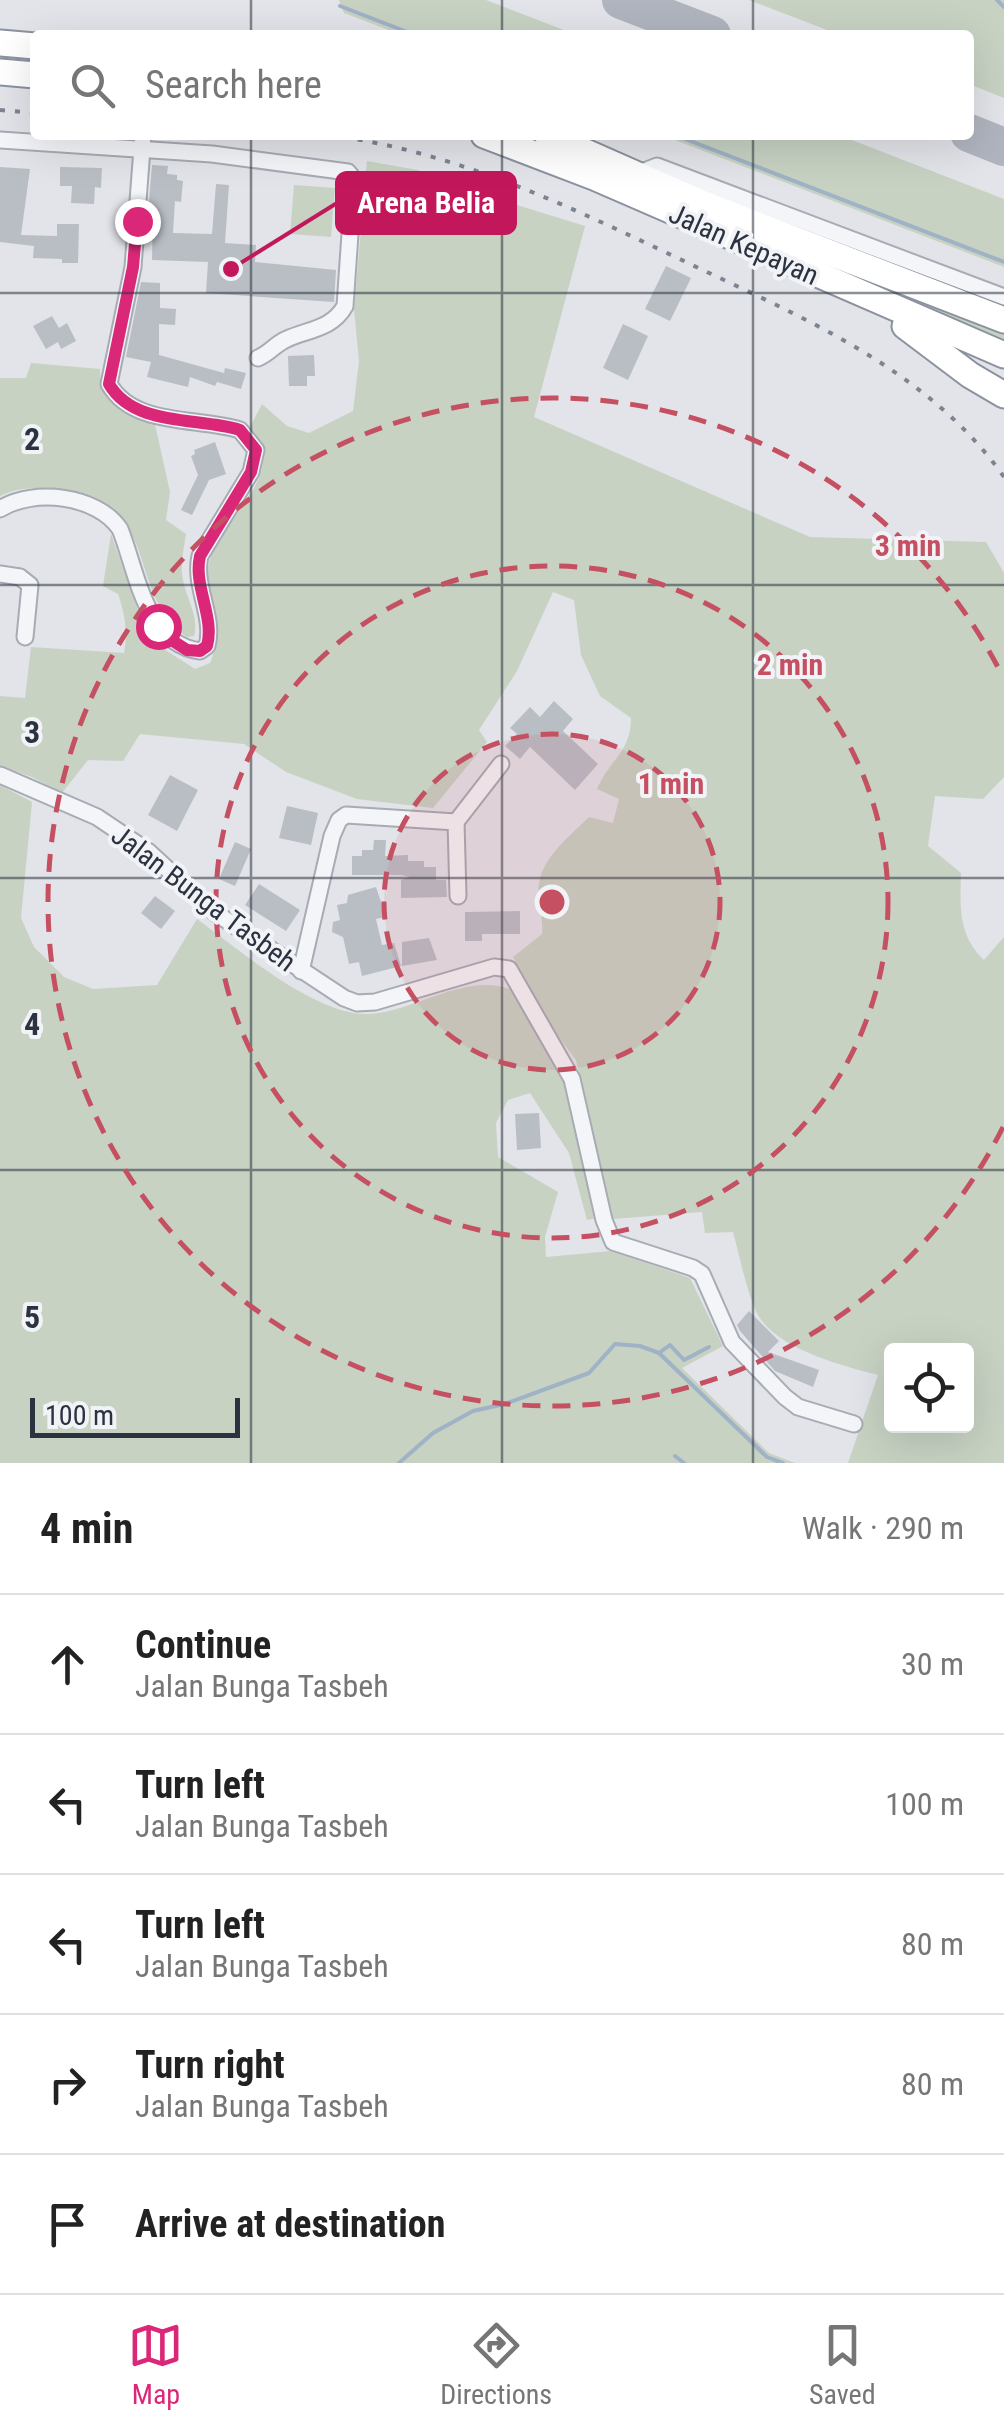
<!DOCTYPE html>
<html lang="en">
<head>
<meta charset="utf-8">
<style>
	:root { --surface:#fff; --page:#f6f6f6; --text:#222; --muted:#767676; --line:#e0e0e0; --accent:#db2777 }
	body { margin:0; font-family:"Roboto Condensed",sans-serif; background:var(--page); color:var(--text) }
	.controls { position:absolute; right:30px; bottom:30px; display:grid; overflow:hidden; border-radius:10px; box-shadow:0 10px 40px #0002 }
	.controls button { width:90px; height:90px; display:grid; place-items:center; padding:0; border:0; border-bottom:2px solid var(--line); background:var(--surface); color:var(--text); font:50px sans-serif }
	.scale { position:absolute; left:30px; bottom:25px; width:210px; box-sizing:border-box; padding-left:10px; border:5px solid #2b3340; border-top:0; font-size:28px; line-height:35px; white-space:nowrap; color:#2b3340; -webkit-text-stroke:8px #f1f3f7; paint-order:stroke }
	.stop { position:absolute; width:30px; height:30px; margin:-22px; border:8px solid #db2777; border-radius:50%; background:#fff }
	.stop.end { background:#db2777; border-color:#fff; box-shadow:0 2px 10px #0008 }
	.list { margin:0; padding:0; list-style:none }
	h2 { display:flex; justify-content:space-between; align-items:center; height:130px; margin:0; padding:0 40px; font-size:42px }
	h2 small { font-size:32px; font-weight:400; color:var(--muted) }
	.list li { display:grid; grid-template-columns:65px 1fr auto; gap:30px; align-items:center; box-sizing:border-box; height:140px; padding:0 40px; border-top:2px solid var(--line) }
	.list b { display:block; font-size:38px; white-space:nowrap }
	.list p { margin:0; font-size:32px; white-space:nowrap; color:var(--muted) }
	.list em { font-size:32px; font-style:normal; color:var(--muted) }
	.icon { flex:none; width:55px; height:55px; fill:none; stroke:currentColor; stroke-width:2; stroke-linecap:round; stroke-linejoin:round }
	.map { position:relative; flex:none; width:1004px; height:1463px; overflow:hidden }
	.search { position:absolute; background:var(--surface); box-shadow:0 10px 40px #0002; left:30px; right:30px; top:30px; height:110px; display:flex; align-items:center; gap:25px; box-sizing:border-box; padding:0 35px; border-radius:10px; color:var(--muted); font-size:38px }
	.sheet { height:830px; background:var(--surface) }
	nav { display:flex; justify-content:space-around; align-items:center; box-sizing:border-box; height:140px; border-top:2px solid var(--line); background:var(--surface); font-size:28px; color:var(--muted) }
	nav a { display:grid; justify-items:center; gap:5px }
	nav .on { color:var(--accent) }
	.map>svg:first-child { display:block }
</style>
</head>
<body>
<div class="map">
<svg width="1004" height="1463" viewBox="0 0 1004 1463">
	<rect width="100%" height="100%" fill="#e2e4e9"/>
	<!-- green -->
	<g fill="#c7d2c3" fill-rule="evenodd">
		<path d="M 339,0 L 486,0 L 577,35 L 402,35 L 344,13 Z"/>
		<path d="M 749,0 L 1004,0 L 1004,98 L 969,84 L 969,35 L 840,35 Z"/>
		<path d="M 662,135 L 839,135 L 1004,199 L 1004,267 Z"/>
		<path d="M 367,161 L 418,170 L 475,192 L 585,226 L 534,417 L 810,537 L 986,542 L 1004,573 L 1004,777 L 983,799 L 935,796 L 928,846 L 961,873 C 960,907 958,935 984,960 L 1004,937 L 1004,1463 L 848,1463 L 878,1375 C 841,1365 771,1348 755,1309 C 745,1285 740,1257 733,1232 L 705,1233 L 702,1212 L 613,1219 L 576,1060 L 553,1030 L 513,957 L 542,934 C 544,917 535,895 540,879 C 546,854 572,834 589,817 L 613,823 L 619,799 L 597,789 C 610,759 631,752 631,718 L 600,696 L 581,655 L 574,600 L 553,592 L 517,671 L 479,730 L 487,742 L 433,808 L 357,799 L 286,772 L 244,744 L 140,734 L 123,761 L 88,760 L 62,793 L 32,777 L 0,766 L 0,696 L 25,698 L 31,647 L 124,653 C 128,631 125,615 118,594 L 103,586 L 111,534 L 144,628 L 164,649 L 195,669 L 210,663 C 227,627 199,592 211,556 C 226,512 290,475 250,427 L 262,404 L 287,426 L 309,433 L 353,411 L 359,361 L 354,309 ZM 892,1350 L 966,1350 L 966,1426 L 892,1426 Z"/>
		<path d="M 294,185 L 335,188 L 331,237 L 290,234 Z"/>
		<path d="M 802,258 L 1004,334 L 1004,344 Z"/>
		<path d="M 31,363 L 100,369 C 99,402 125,413 154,420 L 170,492 L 166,520 L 186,534 C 184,547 181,560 182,574 C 184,595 200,616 194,636 L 187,637 C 123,591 166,506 61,491 C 39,487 20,486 0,496 L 0,378 L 26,378 Z"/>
		<path d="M 0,785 L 32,802 L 21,918 L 34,947 L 64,977 L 93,989 L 157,985 L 197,919 C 238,949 314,1014 366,1014 C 413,1013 464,972 510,989 L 566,1085 L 597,1218 L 587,1220 L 569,1153 L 530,1093 L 508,1100 L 496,1123 L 498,1157 L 558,1192 L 545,1237 L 546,1257 L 611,1251 L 690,1278 L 723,1346 L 682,1368 L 769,1453 L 795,1463 L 0,1463 Z"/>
	</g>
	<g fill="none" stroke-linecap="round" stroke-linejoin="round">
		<!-- stream -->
		<g stroke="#9fb2c6" stroke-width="4">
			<path d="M 997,0 L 1004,7"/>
			<path d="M 340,6 L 415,35"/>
			<path d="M 675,135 L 1004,262"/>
			<path d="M 659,1353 L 670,1345 L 684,1360 L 709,1347"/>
			<path d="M 675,1456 L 684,1463"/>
			<path d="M 399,1463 L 433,1433 L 473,1411 L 505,1404 L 589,1373 L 615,1344 L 640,1346 L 659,1353 L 767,1457 L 783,1463"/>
		</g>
		<!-- taxiway -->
		<g stroke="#afb4be" stroke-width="38">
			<path d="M 621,0 L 712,35"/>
			<path d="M 969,133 L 1004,147"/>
		</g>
	</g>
	<!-- building -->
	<g fill="#b9bec5">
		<path d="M 152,165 L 168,166 L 167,174 L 177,175 L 177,180 L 183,181 L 181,202 L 175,201 L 173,233 L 212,234 L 216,184 L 229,185 L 225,243 L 256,245 L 255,262 L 336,270 L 334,302 L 206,293 L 208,262 L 152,260 L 153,215 L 148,214 Z"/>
		<path d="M 0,167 L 30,169 L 21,235 L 57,236 L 57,224 L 79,224 L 78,263 L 62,263 L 62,259 L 33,258 L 34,246 L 0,242 Z"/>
		<path d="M 60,167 L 102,168 L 101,188 L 95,187 L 94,204 L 71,203 L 72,186 L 60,186 Z"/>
		<path d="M 666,266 L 691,278 L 670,321 L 645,309 Z"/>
		<path d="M 141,282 L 160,283 L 160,308 L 176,309 L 175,325 L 159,324 L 159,355 L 224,373 L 225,368 L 246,373 L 241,389 L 217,382 L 215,386 L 190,377 L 188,387 L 147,377 L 151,362 L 126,357 Z"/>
		<path d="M 52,316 L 59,328 L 67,323 L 76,341 L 61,349 L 58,342 L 46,349 L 33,326 Z"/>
		<path d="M 623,324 L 648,336 L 628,380 L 603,368 Z"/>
		<path d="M 314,355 L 315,376 L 307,376 L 307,386 L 289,386 L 288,356 Z"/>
		<path d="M 215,442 L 226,474 L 209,480 L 192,515 L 181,510 L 198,475 L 191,456 L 195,454 L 194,450 Z"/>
		<path d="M 554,701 L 573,719 L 563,731 L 598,764 L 575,790 L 530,747 L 520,759 L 505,746 L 517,734 L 510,728 L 530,707 L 540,717 Z"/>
		<path d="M 170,775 L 198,790 L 177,831 L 148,815 Z"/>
		<path d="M 287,806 L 318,813 L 311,845 L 279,838 Z"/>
		<path d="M 374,840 L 386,840 L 385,856 L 408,855 L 408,861 L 424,861 L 424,867 L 436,867 L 436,880 L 446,880 L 447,897 L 401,898 L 401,880 L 410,877 L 401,875 L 352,875 L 352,856 L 362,856 L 362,850 L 373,850 Z"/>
		<path d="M 235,842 L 251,849 L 235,886 L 219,879 Z"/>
		<path d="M 259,884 L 300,910 L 286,931 L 245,905 Z"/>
		<path d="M 376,887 L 386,917 L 376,919 L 382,945 L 394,943 L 401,966 L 362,976 L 359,962 L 349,964 L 343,937 L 332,932 L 333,922 L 340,920 L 337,905 L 347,903 L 348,895 Z"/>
		<path d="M 155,896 L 175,911 L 161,929 L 141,913 Z"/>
		<path d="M 520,911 L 520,934 L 482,934 L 482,941 L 465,941 L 465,912 Z"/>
		<path d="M 429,938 L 437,960 L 402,966 L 402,942 Z"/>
		<path d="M 539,1113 L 541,1148 L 517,1150 L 515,1114 Z"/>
		<path d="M 749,1311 L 779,1341 L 768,1352 L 819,1370 L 813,1387 L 775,1371 L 740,1331 L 737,1325 Z"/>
	</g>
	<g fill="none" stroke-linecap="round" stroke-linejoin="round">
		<!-- minor casing -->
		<g stroke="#a7abb3" stroke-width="19">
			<g id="minor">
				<path d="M 0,140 L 212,154 L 348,172 L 353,178 L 353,191 L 345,306 C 332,329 309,329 287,339 C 275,344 270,353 258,358"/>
				<path d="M 639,173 L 657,166 L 1004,297"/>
				<path d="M 0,509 C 34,488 97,495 120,529 C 137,571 145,644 200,651 L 207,646 C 215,617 193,586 200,556 L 251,472 L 256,450 L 240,430 C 199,417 133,427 109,384 L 133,267 L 143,135"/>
				<path d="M 0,574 L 20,577 L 30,585 L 25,637"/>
				<path d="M 0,775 L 97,817 L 149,852 L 214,912 L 344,998 L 357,1003 L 375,1002 L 494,967 L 509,969 L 572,1079 L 604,1220 L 613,1242 L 693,1268 L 702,1274 L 732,1342 L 785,1397 L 798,1407 L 854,1424"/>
				<path d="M 456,822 L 501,764"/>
				<path d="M 301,971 L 332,836 L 339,820 L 346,815 L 456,822 L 458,896"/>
			</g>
		</g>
		<!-- trunk casing -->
		<g stroke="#8a929f" stroke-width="29">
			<g id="trunk">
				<path d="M 0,43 L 35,46"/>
				<path d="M 0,72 L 35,75"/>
				<path d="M 484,135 L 594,177 L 1004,355"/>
				<path d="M 547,135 L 701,203 L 1004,320"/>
				<path d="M 905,326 L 970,375 L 1004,395"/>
			</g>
		</g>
		<!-- minor -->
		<use href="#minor" stroke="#f4f5f8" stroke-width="15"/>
		<!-- trunk -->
		<use href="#trunk" stroke="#fff" stroke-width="25"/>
		<!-- rail -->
		<g stroke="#7c8492" stroke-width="4" stroke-dasharray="5 10" stroke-linecap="butt">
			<path d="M 0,110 L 35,113"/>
			<path d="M 328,135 C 456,151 570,207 686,262 C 801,317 928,369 1004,477"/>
		</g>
	</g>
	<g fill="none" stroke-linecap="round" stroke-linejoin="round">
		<!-- route -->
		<path stroke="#db2777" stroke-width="12" d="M 137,221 L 133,267 L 109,384 C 134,427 198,417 240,430 L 256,450 L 251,472 L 200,556 C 193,586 215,617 207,646 L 200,651 L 187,650 L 173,641 L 158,626"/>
	</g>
	<!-- grid -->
	<path fill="none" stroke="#2b3340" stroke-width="2.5" stroke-opacity="0.55" d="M 251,0 L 251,35M 502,0 L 502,35M 753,0 L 753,35M 251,135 L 251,1463M 502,135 L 502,1463M 753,135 L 753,1463M 0,293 L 1004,293M 0,585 L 1004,585M 0,878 L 1004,878M 0,1170 L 1004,1170"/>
	<!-- distance rings -->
	<circle cx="552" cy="902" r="168" fill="#c55062" fill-opacity=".12"/>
	<g fill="none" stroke="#c55062" stroke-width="5" stroke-dasharray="18 12">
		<circle cx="552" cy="902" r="168"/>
		<circle cx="552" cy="902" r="336"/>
		<path d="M1003 1127A504 504 0 1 1 1003 677"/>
	</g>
	<g text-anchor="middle" stroke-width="8" stroke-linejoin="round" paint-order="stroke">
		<!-- street labels -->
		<g font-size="28" fill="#2b3340" stroke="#f1f3f7">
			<text transform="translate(744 244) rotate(24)" y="10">Jalan Kepayan</text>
			<text transform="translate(204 898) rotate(37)" y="10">Jalan Bunga Tasbeh</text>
		</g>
	</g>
	<g font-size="32" text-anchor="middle" font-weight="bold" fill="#2b3340" stroke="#f1f3f7" stroke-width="8" stroke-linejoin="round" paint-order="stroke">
		<text x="32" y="450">2</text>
		<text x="32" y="743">3</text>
		<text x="32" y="1035">4</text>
		<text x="32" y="1328">5</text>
	</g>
	<circle cx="552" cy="902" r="15" fill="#c55062" stroke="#f1f3f7" stroke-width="5"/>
	<g font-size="30" text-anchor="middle" font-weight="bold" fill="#c55062" stroke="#f1f3f7" stroke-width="8" stroke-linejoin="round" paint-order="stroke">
		<text x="908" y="556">3 min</text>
		<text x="790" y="675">2 min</text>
		<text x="671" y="794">1 min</text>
	</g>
	<!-- callouts -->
	<path fill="none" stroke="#c2185b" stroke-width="4" d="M231 269L337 203"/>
	<circle fill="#c2185b" stroke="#f1f3f7" stroke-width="4" cx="231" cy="269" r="10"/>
	<rect fill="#c2185b" stroke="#c2185b" stroke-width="4" x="337" y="173" width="178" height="60" rx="10"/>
	<g font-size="30" text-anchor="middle" font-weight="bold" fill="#fff">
		<text x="426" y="213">Arena Belia</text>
	</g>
</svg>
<div class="controls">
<button><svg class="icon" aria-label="locate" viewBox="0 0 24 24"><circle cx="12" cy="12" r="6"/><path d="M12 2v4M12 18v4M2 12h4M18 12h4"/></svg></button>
</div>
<div class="scale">100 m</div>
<div class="stop" style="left:158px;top:626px"></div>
<div class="stop end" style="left:137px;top:221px"></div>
<div class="search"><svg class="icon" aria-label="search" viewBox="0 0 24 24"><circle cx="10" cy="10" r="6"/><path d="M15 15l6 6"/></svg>Search here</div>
</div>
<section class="sheet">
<h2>4 min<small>Walk · 290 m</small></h2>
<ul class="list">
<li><svg class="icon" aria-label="ahead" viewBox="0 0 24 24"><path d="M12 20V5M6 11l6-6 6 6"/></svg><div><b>Continue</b><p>Jalan Bunga Tasbeh</p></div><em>30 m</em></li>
<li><svg class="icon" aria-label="left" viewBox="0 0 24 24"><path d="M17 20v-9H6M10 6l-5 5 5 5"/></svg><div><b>Turn left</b><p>Jalan Bunga Tasbeh</p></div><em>100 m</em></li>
<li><svg class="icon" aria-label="left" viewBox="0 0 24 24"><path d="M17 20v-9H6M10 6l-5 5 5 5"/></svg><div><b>Turn left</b><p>Jalan Bunga Tasbeh</p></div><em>80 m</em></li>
<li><svg class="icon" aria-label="right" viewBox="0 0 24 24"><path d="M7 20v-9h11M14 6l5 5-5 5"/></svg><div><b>Turn right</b><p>Jalan Bunga Tasbeh</p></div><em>80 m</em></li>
<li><svg class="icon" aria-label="arrive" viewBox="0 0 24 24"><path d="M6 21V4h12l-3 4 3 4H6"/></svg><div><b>Arrive at destination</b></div></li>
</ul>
</section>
<nav>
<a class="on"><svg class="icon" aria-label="map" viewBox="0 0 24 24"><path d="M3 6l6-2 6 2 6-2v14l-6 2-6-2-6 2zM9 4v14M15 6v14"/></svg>Map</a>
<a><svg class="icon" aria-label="directions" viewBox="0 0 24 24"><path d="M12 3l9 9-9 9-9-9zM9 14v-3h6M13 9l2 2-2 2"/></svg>Directions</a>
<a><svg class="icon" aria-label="saved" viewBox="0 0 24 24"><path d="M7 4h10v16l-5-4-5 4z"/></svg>Saved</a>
</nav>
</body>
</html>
